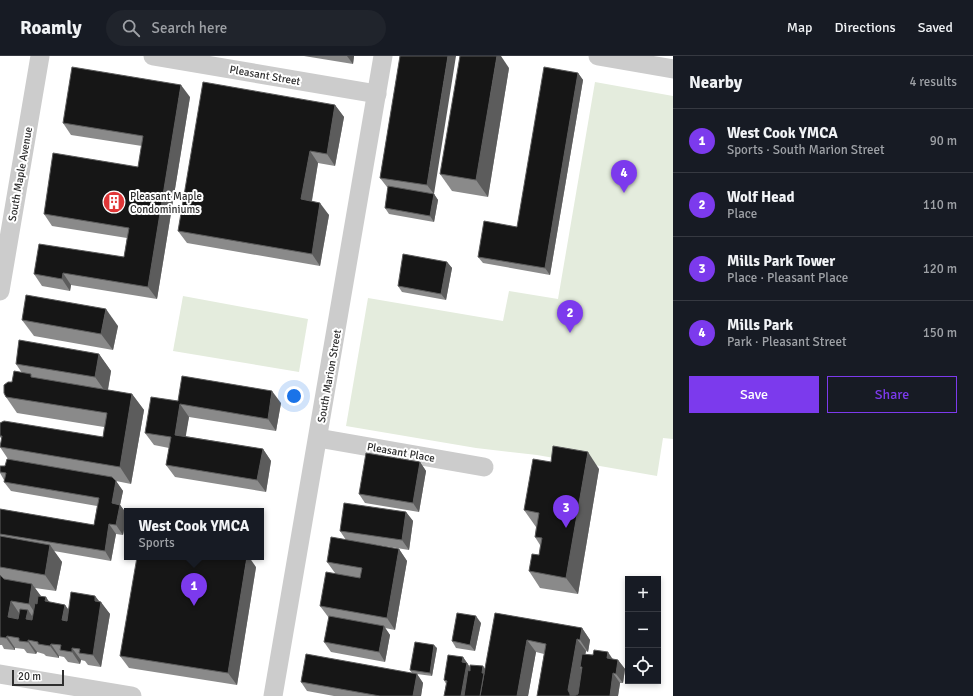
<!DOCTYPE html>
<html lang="en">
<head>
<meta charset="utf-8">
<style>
	:root { --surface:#171b24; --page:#20242c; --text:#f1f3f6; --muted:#9ea1a6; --line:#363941; --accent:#7c3aed }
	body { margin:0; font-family:Signika,sans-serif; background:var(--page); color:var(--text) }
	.controls { position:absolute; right:12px; bottom:12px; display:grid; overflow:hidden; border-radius:0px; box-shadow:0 2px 6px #0003 }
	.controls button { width:36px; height:36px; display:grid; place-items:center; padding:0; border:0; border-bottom:1px solid var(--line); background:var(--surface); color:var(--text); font:20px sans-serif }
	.scale { position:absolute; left:12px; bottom:10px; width:52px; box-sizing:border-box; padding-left:4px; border:2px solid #2f2f2f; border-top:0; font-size:11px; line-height:14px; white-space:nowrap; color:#2f2f2f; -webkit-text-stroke:3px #fff; paint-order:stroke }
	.you { position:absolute; left:294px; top:340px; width:14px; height:14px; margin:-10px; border:3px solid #fff; border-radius:50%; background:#1a73e8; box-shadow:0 0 0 6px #1a73e833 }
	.badge { display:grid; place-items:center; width:26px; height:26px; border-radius:50%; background:var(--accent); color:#fff; font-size:13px; font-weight:700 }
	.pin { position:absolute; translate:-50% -33px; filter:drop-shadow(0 1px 2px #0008) }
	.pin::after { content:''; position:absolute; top:21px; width:14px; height:12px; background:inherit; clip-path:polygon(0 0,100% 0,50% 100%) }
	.popup { position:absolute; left:124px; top:452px; width:140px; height:52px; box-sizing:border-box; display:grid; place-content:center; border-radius:0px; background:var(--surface); filter:drop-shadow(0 1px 3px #0005); font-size:13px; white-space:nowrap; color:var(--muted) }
	.popup b { font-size:15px; color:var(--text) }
	.popup::after { content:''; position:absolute; left:50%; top:100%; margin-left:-8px; border:8px solid transparent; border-top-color:var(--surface) }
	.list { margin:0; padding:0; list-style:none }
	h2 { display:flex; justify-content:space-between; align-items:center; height:52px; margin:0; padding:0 16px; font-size:17px }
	h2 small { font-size:13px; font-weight:400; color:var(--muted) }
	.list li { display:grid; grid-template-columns:26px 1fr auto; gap:12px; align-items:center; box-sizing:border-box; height:64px; padding:0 16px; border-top:1px solid var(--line) }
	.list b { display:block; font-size:15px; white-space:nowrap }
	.list p { margin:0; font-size:13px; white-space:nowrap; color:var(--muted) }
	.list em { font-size:13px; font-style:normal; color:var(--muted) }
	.actions { display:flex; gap:8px; padding:12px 16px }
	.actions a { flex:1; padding:9px 0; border:1px solid var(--accent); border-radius:0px; text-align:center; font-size:14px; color:var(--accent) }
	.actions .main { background:var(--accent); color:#fff }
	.icon { flex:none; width:22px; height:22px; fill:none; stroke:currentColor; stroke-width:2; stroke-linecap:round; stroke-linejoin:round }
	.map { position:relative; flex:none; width:673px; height:640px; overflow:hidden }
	header { display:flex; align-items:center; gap:24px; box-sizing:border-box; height:56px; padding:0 20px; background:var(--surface); border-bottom:1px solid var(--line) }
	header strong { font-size:19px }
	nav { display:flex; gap:22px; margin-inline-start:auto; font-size:14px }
	.search { width:280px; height:36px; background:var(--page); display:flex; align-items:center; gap:10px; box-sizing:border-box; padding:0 14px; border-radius:22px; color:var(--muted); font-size:15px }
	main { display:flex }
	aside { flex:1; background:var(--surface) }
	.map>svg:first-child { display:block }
</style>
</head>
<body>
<header>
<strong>Roamly</strong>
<div class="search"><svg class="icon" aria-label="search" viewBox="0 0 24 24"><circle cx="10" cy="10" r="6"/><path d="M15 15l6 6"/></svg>Search here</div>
<nav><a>Map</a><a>Directions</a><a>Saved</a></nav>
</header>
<main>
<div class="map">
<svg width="673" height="640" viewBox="0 0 673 640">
	<rect width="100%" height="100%" fill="#fff"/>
	<!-- green -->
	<g fill="#e4ecdd">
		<path d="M 595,26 L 673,40 L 673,383 L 663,382 L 657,420 L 537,399 L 476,392 L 346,370 L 368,242 L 503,265 L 509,235 L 558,243 Z"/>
		<path d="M 183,240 L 308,263 L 299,316 L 173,295 Z"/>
	</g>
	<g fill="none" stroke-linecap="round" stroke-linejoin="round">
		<!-- minor -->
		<g stroke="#ccc" stroke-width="19">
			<path d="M 153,0 L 377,38"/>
			<path d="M 598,0 L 673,13"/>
			<path d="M 0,235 L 40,0"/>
			<path d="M 318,382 L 484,411"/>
			<path d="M 0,618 L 132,640"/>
			<path d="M 273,640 L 383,0"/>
		</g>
	</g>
	<!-- wall -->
	<g fill="#8a8a8a">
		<path d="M 304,0 L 354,0 L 353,8 Z"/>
		<path d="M 400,0 L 434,138 L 438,144 L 434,166 L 389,158 L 385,152 L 388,131 L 387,131 L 380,122 Z"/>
		<path d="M 509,12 L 488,141 L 452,135 L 440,118 Z"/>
		<path d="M 578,17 L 583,24 L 550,219 L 483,207 L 478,201 L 517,171 Z"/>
		<path d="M 190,41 L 157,243 L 71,229 L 70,235 L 42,230 L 34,218 L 124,201 L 127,182 L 52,170 L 44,158 L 138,111 L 142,90 L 71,79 L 63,67 Z"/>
		<path d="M 335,49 L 344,61 L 335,110 L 318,107 L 312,145 L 329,159 L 320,210 L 187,187 L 178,175 Z"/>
		<path d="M 447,206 L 452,212 L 446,244 L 402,236 L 398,230 Z"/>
		<path d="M 22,264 L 118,270 L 113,294 L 34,280 Z"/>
		<path d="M 99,298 L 111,315 L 108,334 L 132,338 L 144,354 L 131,428 L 116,425 L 123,435 L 120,449 L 127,458 L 123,479 L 116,478 L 111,505 L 54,495 L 62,506 L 56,535 L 35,532 L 41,541 L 49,546 L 65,549 L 69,554 L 95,540 L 110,558 L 101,611 L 88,609 L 85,605 L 81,604 L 80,608 L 68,606 L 64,601 L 59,600 L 59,602 L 46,600 L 44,598 L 37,596 L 36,598 L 27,597 L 24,593 L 15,592 L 15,594 L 4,593 L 2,589 L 0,589 L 0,453 L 94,469 L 97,450 L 11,435 L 4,426 L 4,424 L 0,417 L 0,411 L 5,410 L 8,403 L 0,391 L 2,383 L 0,381 L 0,367 L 103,381 L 104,371 L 17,357 L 6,341 L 12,326 L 22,317 L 16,308 Z"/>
		<path d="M 178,345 L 281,347 L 276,375 L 189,361 L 185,380 L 263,393 L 271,405 L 266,436 L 175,421 L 166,409 L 169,392 L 154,389 L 145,377 Z"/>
		<path d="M 420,406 L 426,415 L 419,456 L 365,447 L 359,438 Z"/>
		<path d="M 551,406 L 599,413 L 578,538 L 540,532 L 529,515 L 539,499 L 540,489 L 535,481 L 536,471 L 524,454 Z"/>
		<path d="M 406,456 L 413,465 L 409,494 L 372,488 L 399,493 L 407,505 L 395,574 L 385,572 L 390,579 L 385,606 L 331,596 L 324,586 L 329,562 L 320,550 L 335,517 L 327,506 L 346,484 L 340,475 Z"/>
		<path d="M 256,511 L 237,629 L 129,612 L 120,600 Z"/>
		<path d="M 495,557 L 582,572 L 590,584 L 588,596 L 586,595 L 585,598 L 618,604 L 625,613 L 623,627 L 620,627 L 618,640 L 537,640 L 544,598 L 536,596 L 528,640 L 444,640 L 446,628 L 444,624 L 463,601 L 470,611 L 485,613 Z"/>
		<path d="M 481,567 L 475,595 L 456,592 L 452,585 Z"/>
		<path d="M 437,592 L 432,620 L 417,618 L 423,627 L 421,640 L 334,640 L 307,635 L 301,626 L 412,617 L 410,614 Z"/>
	</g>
	<!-- shaded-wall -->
	<g fill="#5c5c5c">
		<path d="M 347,0 L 354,0 L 353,8 Z"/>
		<path d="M 448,0 L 456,0 L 434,138 L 438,144 L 434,166 L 430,160 L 434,138 L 427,129 Z"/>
		<path d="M 497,0 L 501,0 L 509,12 L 488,141 L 476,124 Z"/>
		<path d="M 578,17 L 583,24 L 550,219 L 545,212 Z"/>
		<path d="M 181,29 L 190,41 L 157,243 L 148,231 Z"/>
		<path d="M 335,49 L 344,61 L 335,110 L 327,98 Z"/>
		<path d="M 310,95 L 318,107 L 310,155 L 301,143 Z"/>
		<path d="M 320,147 L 329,159 L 320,210 L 312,198 Z"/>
		<path d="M 447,206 L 452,212 L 446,244 L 441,238 Z"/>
		<path d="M 63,217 L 71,229 L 70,235 L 62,223 Z"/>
		<path d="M 106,253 L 118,270 L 113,294 L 101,278 Z"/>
		<path d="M 99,298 L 111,315 L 107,338 L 95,321 Z"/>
		<path d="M 272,335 L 281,347 L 276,375 L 268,363 Z"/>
		<path d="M 132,338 L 144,354 L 131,428 L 120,411 Z"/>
		<path d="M 180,348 L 189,361 L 184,391 L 175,379 Z"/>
		<path d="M 263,393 L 271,405 L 266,436 L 257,424 Z"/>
		<path d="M 588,396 L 599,413 L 578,538 L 566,522 Z"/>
		<path d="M 420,406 L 426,415 L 419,456 L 413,447 Z"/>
		<path d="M 116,425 L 123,435 L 120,449 L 127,458 L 123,479 L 116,469 L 112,447 Z"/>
		<path d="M 406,456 L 413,465 L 409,494 L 402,484 Z"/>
		<path d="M 109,468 L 116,478 L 111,505 L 105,495 Z"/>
		<path d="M 50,489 L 62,506 L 56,535 L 45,519 Z"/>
		<path d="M 399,493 L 407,505 L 395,574 L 387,562 Z"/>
		<path d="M 247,501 L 249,501 L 256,511 L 237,629 L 228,617 Z"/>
		<path d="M 32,528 L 41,540 L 37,560 L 29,548 Z"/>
		<path d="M 95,540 L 101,548 L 101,546 L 110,558 L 101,611 L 93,599 L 95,545 Z"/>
		<path d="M 46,541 L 54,553 L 45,545 Z"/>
		<path d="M 11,545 L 19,557 L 16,573 L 8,561 Z"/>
		<path d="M 65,549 L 73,561 L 70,576 L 62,564 Z"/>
		<path d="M 28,554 L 36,566 L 26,563 Z"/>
		<path d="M 476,560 L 481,567 L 475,595 L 470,589 Z"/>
		<path d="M 384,570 L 390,579 L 385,606 L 379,596 Z"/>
		<path d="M 582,572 L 590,584 L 588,596 L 580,584 Z"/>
		<path d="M 7,580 L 15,592 L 15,594 L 6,582 Z"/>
		<path d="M 577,583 L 586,595 L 583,612 L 582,611 L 580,611 L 582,615 L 578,640 L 570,640 L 568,634 Z"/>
		<path d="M 28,584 L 37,596 L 36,598 L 28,586 Z"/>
		<path d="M 527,584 L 536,596 L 528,640 L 517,640 Z"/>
		<path d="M 51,588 L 59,600 L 59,602 L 50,590 Z"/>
		<path d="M 434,589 L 437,592 L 432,620 L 430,617 Z"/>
		<path d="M 72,592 L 81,604 L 80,608 L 72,596 Z"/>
		<path d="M 608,596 L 614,605 L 607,602 Z"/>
		<path d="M 463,601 L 471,613 L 466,640 L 461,640 L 462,606 Z"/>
		<path d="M 618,604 L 625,613 L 623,627 L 616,618 Z"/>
		<path d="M 483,610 L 488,617 L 482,617 Z"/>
		<path d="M 613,617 L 620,627 L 618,640 L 610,640 Z"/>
		<path d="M 417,618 L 423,627 L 421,640 L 413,640 Z"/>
	</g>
	<!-- building -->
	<g fill="#161616" stroke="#5c5c5c">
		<path d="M 400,0 L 448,0 L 427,129 L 380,122 Z"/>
		<path d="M 460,0 L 497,0 L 476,124 L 440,118 Z"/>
		<path d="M 72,11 L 181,29 L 148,231 L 63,217 L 62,223 L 34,218 L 39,188 L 124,201 L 129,172 L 44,158 L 53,97 L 138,111 L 143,80 L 63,67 Z"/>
		<path d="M 544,11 L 578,17 L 545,212 L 478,201 L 484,165 L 517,171 Z"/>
		<path d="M 203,26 L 335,49 L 327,98 L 310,95 L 301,143 L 320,147 L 312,198 L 178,175 Z"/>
		<path d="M 388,130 L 434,138 L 430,160 L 385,152 Z"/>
		<path d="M 403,198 L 447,206 L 441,238 L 398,230 Z"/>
		<path d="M 26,239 L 106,253 L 101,278 L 22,264 Z"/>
		<path d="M 19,284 L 99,298 L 95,321 L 16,308 Z"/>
		<path d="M 14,315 L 31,318 L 31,321 L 132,338 L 120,411 L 0,391 L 2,380 L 0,380 L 0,367 L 4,365 L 103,381 L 107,357 L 6,341 L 4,337 L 4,329 L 8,326 L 12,326 Z"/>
		<path d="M 182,320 L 272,335 L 268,363 L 180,348 L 175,379 L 263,393 L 257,424 L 166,409 L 171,381 L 145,377 L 151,341 L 178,345 Z"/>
		<path d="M 553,390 L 588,396 L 566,522 L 529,515 L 532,498 L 539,499 L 542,482 L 535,481 L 539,457 L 524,454 L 533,403 L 551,406 Z"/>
		<path d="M 366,397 L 420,406 L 413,447 L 359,438 Z"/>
		<path d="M 7,403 L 112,421 L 116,425 L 112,447 L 120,449 L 116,469 L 109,468 L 105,495 L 0,478 L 0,453 L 94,469 L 99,442 L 4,426 L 6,417 L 0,416 L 0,410 L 5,410 Z"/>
		<path d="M 344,447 L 406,456 L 402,484 L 340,475 Z"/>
		<path d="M 0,480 L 50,489 L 45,519 L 0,511 Z"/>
		<path d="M 331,481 L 399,493 L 387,562 L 320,550 L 326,516 L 360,522 L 362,512 L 327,506 Z"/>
		<path d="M 137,501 L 247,501 L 228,617 L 120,600 Z"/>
		<path d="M 0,519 L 4,523 L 32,528 L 29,548 L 11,545 L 8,561 L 18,563 L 20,553 L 28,554 L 26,563 L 32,564 L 35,547 L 37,548 L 38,540 L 46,541 L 45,545 L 65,549 L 62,564 L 67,565 L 71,536 L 95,540 L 95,545 L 101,546 L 93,599 L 79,597 L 80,593 L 72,592 L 72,596 L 60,594 L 61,589 L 51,588 L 50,590 L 38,588 L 38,586 L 28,584 L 28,586 L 19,585 L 19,582 L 7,580 L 6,582 L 0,581 Z"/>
		<path d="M 457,557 L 476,560 L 470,589 L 452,585 Z"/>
		<path d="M 495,557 L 582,572 L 580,584 L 577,583 L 568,634 L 570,638 L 570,640 L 537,640 L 546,588 L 527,584 L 517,640 L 480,640 Z"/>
		<path d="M 329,560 L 384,570 L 379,596 L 324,586 Z"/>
		<path d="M 415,586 L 434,589 L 430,617 L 410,614 Z"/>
		<path d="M 594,594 L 608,596 L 607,602 L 618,604 L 616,618 L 613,617 L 610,640 L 574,640 L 578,638 L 582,611 L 580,611 L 582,598 L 593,599 Z"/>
		<path d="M 306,598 L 417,618 L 413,640 L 380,640 L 301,626 Z"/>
		<path d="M 448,599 L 463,601 L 462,606 L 467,607 L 461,640 L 444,640 L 447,625 L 444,624 Z"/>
		<path d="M 470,609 L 483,610 L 482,617 L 484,617 L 480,640 L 464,640 L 468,614 L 470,615 Z"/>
	</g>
	<!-- icons -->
	<defs>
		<g id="building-disc" transform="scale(1.15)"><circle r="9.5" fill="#e13637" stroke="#fff"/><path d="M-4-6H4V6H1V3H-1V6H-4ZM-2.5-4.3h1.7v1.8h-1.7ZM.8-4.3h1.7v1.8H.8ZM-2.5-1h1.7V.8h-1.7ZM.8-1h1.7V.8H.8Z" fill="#fff"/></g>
	</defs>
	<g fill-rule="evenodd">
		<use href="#building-disc" x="114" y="146"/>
	</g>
	<g text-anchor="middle" stroke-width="4" stroke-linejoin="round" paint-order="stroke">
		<!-- street labels -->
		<g font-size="11" fill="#2f2f2f" stroke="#fff">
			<text transform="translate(265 19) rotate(10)" y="4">Pleasant Street</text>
			<text transform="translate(20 118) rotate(-80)" y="4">South Maple Avenue</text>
			<text transform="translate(329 320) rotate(-80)" y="4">South Marion Street</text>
			<text transform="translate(401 396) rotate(10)" y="4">Pleasant Place</text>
		</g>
		<!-- poi labels -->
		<g font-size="11" fill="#2f2f2f" stroke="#fff" text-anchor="start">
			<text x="130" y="144">Pleasant Maple<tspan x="130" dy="13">Condominiums</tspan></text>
		</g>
	</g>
</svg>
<div class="controls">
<button>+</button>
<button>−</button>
<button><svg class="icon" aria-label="locate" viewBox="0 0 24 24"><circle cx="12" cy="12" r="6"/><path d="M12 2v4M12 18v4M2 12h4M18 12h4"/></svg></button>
</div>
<div class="scale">20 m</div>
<div class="you"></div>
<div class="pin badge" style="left:194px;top:550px">1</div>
<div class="popup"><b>West Cook YMCA</b>Sports</div>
<div class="pin badge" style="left:570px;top:277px">2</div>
<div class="pin badge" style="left:566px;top:472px">3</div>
<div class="pin badge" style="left:624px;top:137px">4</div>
</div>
<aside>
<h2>Nearby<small>4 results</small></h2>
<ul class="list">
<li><span class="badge">1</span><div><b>West Cook YMCA</b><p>Sports · South Marion Street</p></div><em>90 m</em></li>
<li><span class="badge">2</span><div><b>Wolf Head</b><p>Place</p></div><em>110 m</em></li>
<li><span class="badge">3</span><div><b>Mills Park Tower</b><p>Place · Pleasant Place</p></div><em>120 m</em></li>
<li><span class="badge">4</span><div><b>Mills Park</b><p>Park · Pleasant Street</p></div><em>150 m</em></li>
</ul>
<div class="actions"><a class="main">Save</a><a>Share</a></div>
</aside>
</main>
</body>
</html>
